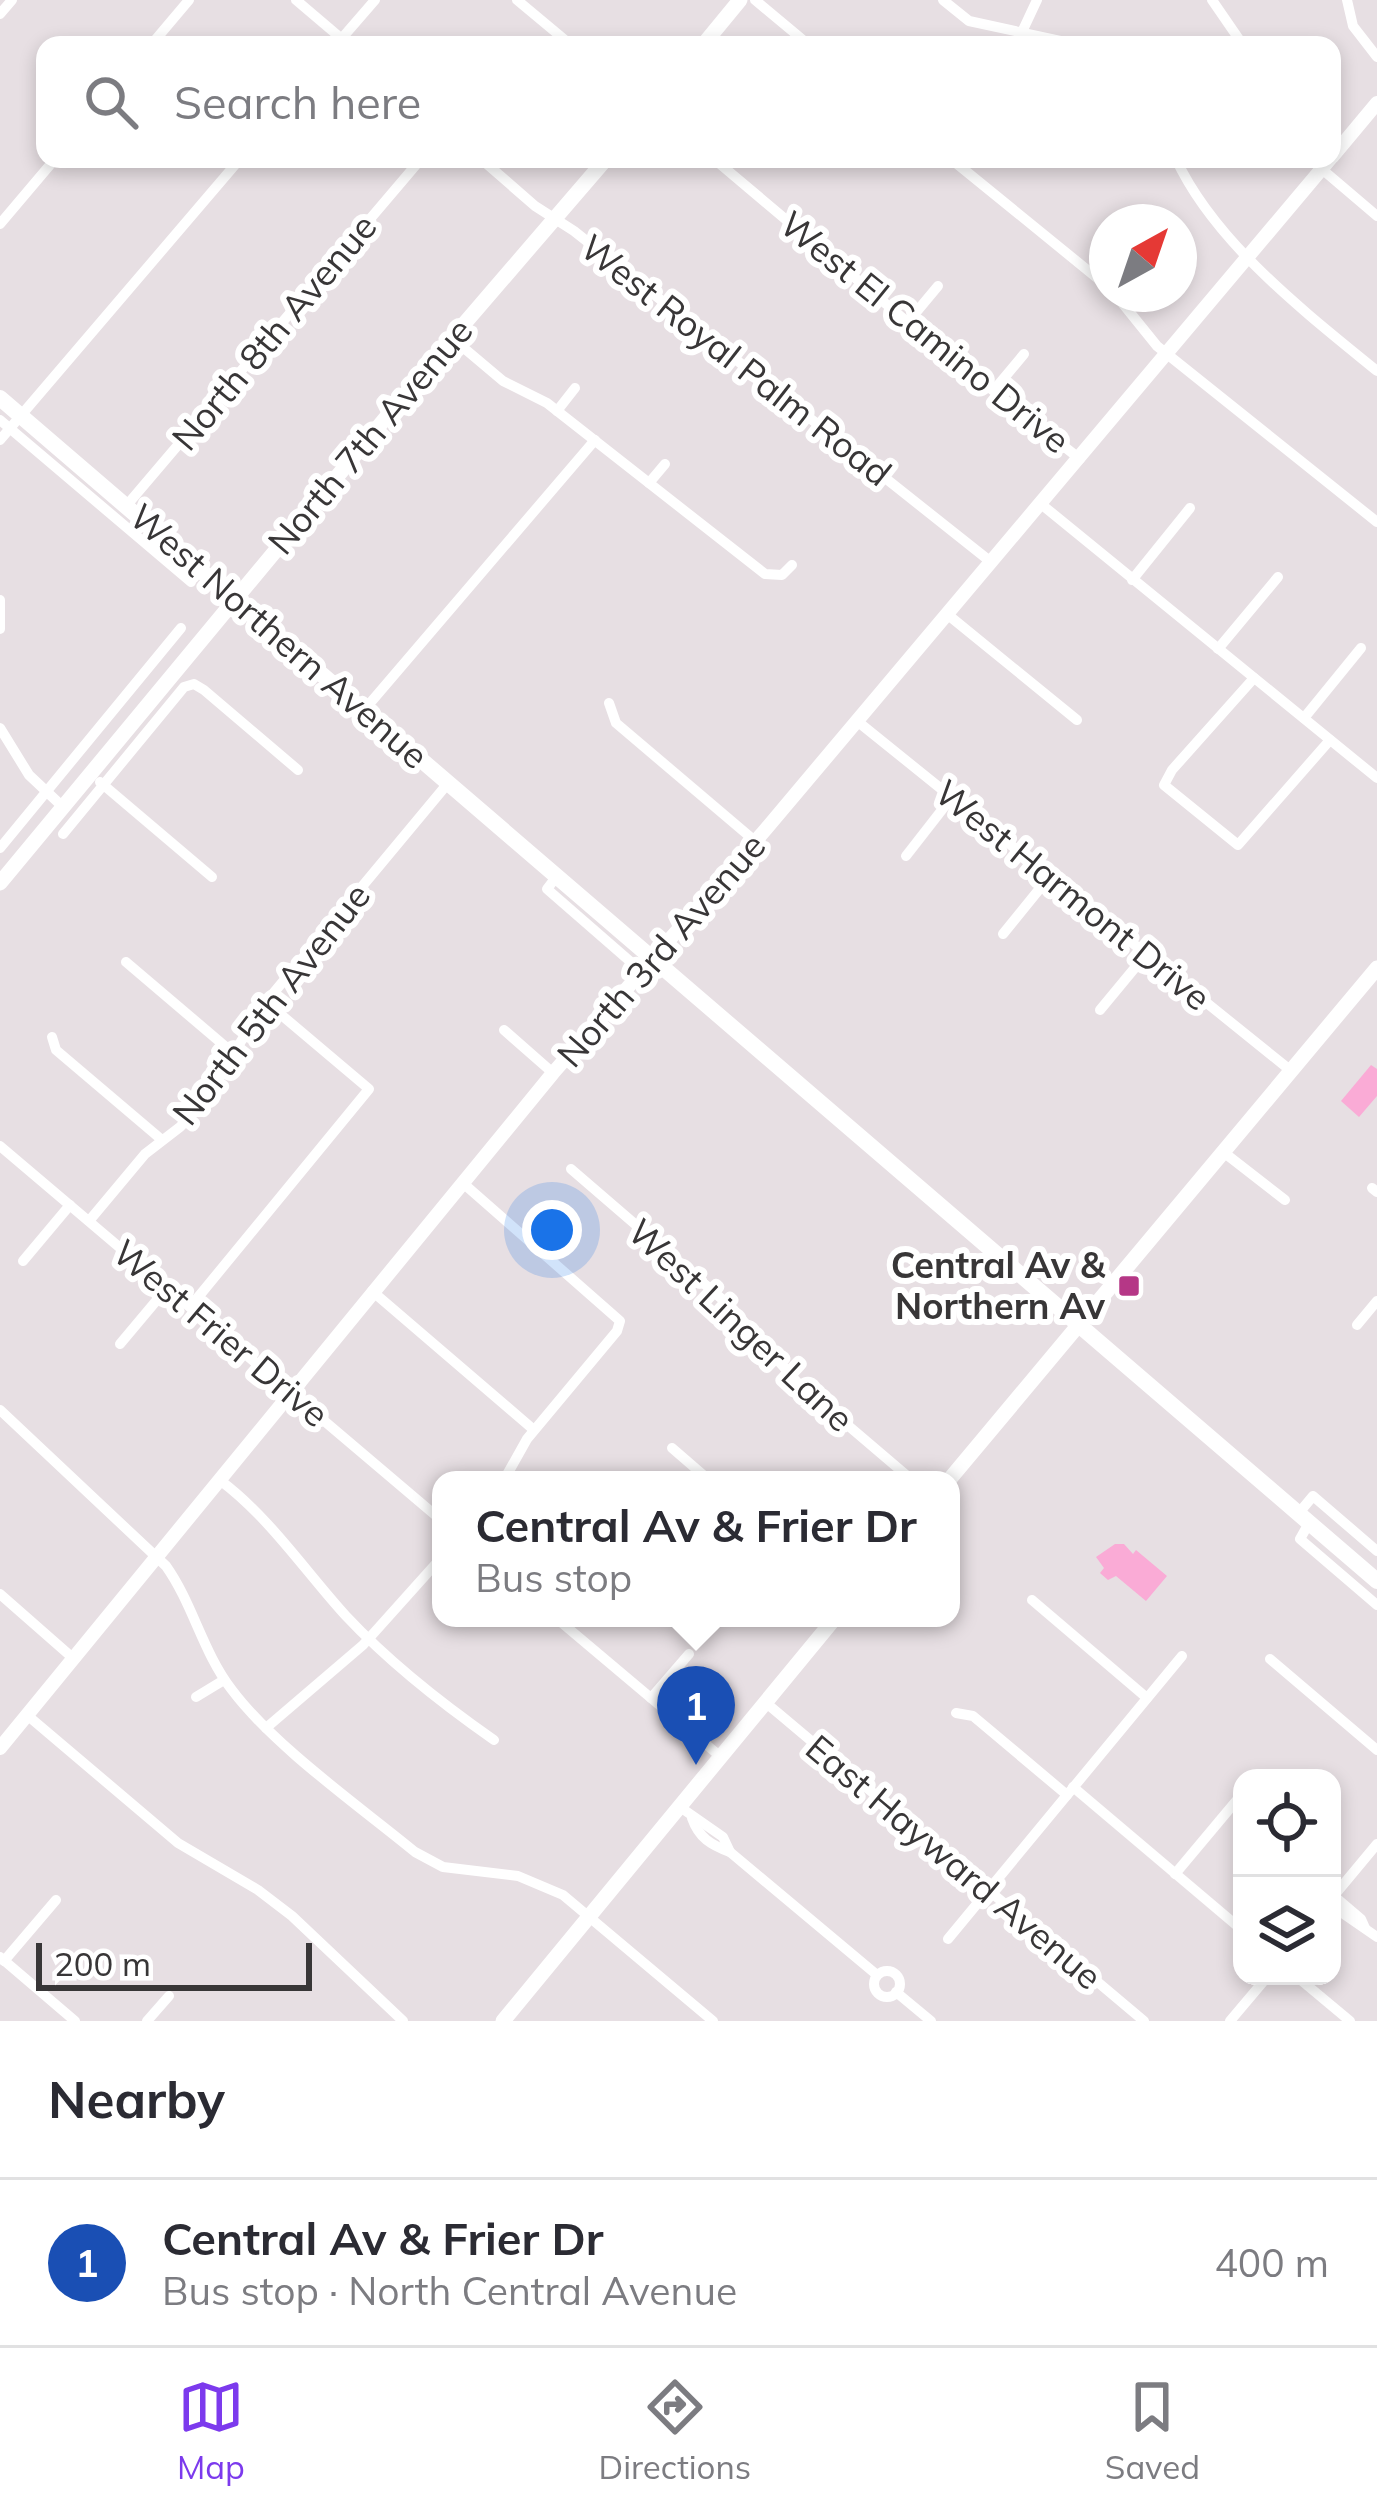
<!DOCTYPE html>
<html lang="en">
<head>
<meta charset="utf-8">
<style>
	:root { --surface:#fff; --page:#f7f7f7; --text:#2b2b33; --muted:#7c7c81; --line:#e1e1e2; --accent:#7c3aed }
	body { margin:0; font-family:Mulish,sans-serif; background:var(--page); color:var(--text) }
	.controls { position:absolute; right:36px; bottom:36px; display:grid; overflow:hidden; border-radius:24px; box-shadow:0 6px 18px #0003 }
	.controls button { width:108px; height:108px; display:grid; place-items:center; padding:0; border:0; border-bottom:3px solid var(--line); background:var(--surface); color:var(--text); font:60px sans-serif }
	.compass { position:absolute; left:1089px; top:204px; width:108px; height:108px; border-radius:50%; background:var(--surface); box-shadow:0 6px 18px #0003; rotate:40deg }
	.scale { position:absolute; left:36px; bottom:30px; width:276px; box-sizing:border-box; padding-left:12px; border:6px solid #383637; border-top:0; font-size:33px; line-height:42px; white-space:nowrap; color:#383637; -webkit-text-stroke:9px #fff; paint-order:stroke }
	.you { position:absolute; left:552px; top:1230px; width:42px; height:42px; margin:-30px; border:9px solid #fff; border-radius:50%; background:#1a73e8; box-shadow:0 0 0 18px #1a73e833 }
	.badge { display:grid; place-items:center; width:78px; height:78px; border-radius:50%; background:var(--accent); color:#fff; font-size:39px; font-weight:700 }
	.pin { position:absolute; translate:-50% -99px; filter:drop-shadow(0 3px 6px #0008) }
	.pin::after { content:''; position:absolute; top:63px; width:42px; height:36px; background:inherit; clip-path:polygon(0 0,100% 0,50% 100%) }
	.popup { position:absolute; left:432px; top:1471px; width:528px; height:156px; box-sizing:border-box; display:grid; place-content:center; border-radius:24px; background:var(--surface); filter:drop-shadow(0 3px 9px #0005); font-size:39px; white-space:nowrap; color:var(--muted) }
	.popup b { font-size:45px; color:var(--text) }
	.popup::after { content:''; position:absolute; left:50%; top:100%; margin-left:-24px; border:24px solid transparent; border-top-color:var(--surface) }
	.list { margin:0; padding:0; list-style:none }
	h2 { display:flex; justify-content:space-between; align-items:center; height:156px; margin:0; padding:0 48px; font-size:51px }
	h2 small { font-size:39px; font-weight:400; color:var(--muted) }
	.list li { display:grid; grid-template-columns:78px 1fr auto; gap:36px; align-items:center; box-sizing:border-box; height:168px; padding:0 48px; border-top:3px solid var(--line) }
	.list b { display:block; font-size:45px; white-space:nowrap }
	.list p { margin:0; font-size:39px; white-space:nowrap; color:var(--muted) }
	.list em { font-size:39px; font-style:normal; color:var(--muted) }
	.icon { flex:none; width:66px; height:66px; fill:none; stroke:currentColor; stroke-width:2; stroke-linecap:round; stroke-linejoin:round }
	.map { position:relative; flex:none; width:1377px; height:2021px; overflow:hidden }
	.search { position:absolute; background:var(--surface); box-shadow:0 6px 18px #0003; left:36px; right:36px; top:36px; height:132px; display:flex; align-items:center; gap:30px; box-sizing:border-box; padding:0 42px; border-radius:24px; color:var(--muted); font-size:45px }
	.sheet { height:324px; background:var(--surface) }
	nav { display:flex; justify-content:space-around; align-items:center; box-sizing:border-box; height:168px; border-top:3px solid var(--line); background:var(--surface); font-size:33px; color:var(--muted) }
	nav a { display:grid; justify-items:center; gap:6px }
	nav .on { color:var(--accent) }
	.map>svg:first-child { display:block }
</style>
</head>
<body>
<div class="map">
<svg width="1377" height="2021" viewBox="0 0 1377 2021">
	<rect width="100%" height="100%" fill="#e7dfe3"/>
	<!-- green -->
	<g fill="#faabd6">
		<path d="M 1371,1065 L 1377,1069 L 1377,1096 L 1359,1117 L 1341,1101 Z"/>
		<path d="M 1115,1544 L 1124,1544 L 1133,1554 L 1136,1550 L 1167,1576 L 1146,1601 L 1116,1576 L 1108,1580 L 1100,1573 L 1104,1568 L 1096,1557 Z"/>
	</g>
	<g fill="none" stroke-linecap="round" stroke-linejoin="round">
		<!-- minor -->
		<g stroke="#fff" stroke-width="10">
			<path d="M 296,0 L 349,45"/>
			<path d="M 517,0 L 571,45"/>
			<path d="M 755,0 L 809,45"/>
			<path d="M 943,0 L 969,21 L 1079,45"/>
			<path d="M 1212,0 L 1243,45"/>
			<path d="M 1347,0 L 1353,26 L 1377,57"/>
			<path d="M 0,14 L 12,0"/>
			<path d="M 1022,32 L 1037,0"/>
			<path d="M 151,45 L 189,0"/>
			<path d="M 336,45 L 375,0"/>
			<path d="M 481,159 L 535,206 L 574,231 L 991,562"/>
			<path d="M 714,159 L 924,336 L 1080,459"/>
			<path d="M 951,159 L 1107,286"/>
			<path d="M 1176,159 C 1215,243 1306,313 1377,371"/>
			<path d="M 1310,159 L 1377,216"/>
			<path d="M 0,224 L 55,159"/>
			<path d="M 1115,294 L 1157,346 L 1377,522"/>
			<path d="M 908,322 L 938,286"/>
			<path d="M 452,338 L 503,381 L 547,403 L 765,574 L 782,575 L 792,565"/>
			<path d="M 994,390 L 1024,354"/>
			<path d="M 557,411 L 575,388"/>
			<path d="M 0,420 L 191,582"/>
			<path d="M 0,440 L 240,159"/>
			<path d="M 649,483 L 665,464"/>
			<path d="M 1041,504 L 1377,778"/>
			<path d="M 127,505 L 421,159"/>
			<path d="M 1132,580 L 1190,508"/>
			<path d="M 0,600 L 0,629"/>
			<path d="M 947,614 L 1077,720"/>
			<path d="M 1218,649 L 1278,577"/>
			<path d="M 1254,678 L 1172,770 L 1164,785 L 1238,845 L 1330,740"/>
			<path d="M 609,703 L 616,723 L 755,841"/>
			<path d="M 365,709 L 595,440"/>
			<path d="M 1304,718 L 1361,648"/>
			<path d="M 857,721 L 1290,1070"/>
			<path d="M 0,728 L 29,775 L 63,807"/>
			<path d="M 100,782 L 212,877"/>
			<path d="M 63,834 L 184,687 L 194,684 L 204,690 L 298,770"/>
			<path d="M 0,848 L 181,628"/>
			<path d="M 906,856 L 952,797"/>
			<path d="M 557,876 L 547,889 L 640,970"/>
			<path d="M 1003,934 L 1050,876"/>
			<path d="M 126,962 L 233,1053"/>
			<path d="M 1100,1010 L 1148,952"/>
			<path d="M 504,1030 L 553,1073"/>
			<path d="M 52,1037 L 56,1050 L 162,1140"/>
			<path d="M 0,1146 L 441,1520"/>
			<path d="M 1222,1151 L 1285,1200"/>
			<path d="M 571,1169 L 730,1306 L 797,1382 L 912,1480"/>
			<path d="M 464,1184 L 620,1321 L 617,1331 L 527,1439 L 504,1480"/>
			<path d="M 1372,1188 L 1377,1192"/>
			<path d="M 89,1221 L 145,1154 L 180,1127 L 206,1100 L 261,1008 L 449,782"/>
			<path d="M 23,1261 L 70,1205"/>
			<path d="M 372,1291 L 534,1430"/>
			<path d="M 190,1307 L 369,1089 L 266,1002"/>
			<path d="M 1357,1325 L 1377,1301"/>
			<path d="M 120,1344 L 167,1288"/>
			<path d="M 0,1410 L 166,1566 C 193,1604 203,1653 232,1690 C 274,1746 359,1806 415,1852 L 443,1867 L 518,1876 L 563,1895 L 713,2021"/>
			<path d="M 672,1448 L 709,1480"/>
			<path d="M 221,1481 C 270,1518 305,1571 346,1616 C 391,1664 441,1703 494,1740"/>
			<path d="M 1298,1514 L 1313,1496 L 1377,1551"/>
			<path d="M 1309,1523 L 1300,1539 L 1377,1605"/>
			<path d="M 0,1594 L 74,1659"/>
			<path d="M 1032,1600 L 1147,1698"/>
			<path d="M 556,1618 L 721,1757"/>
			<path d="M 1270,1659 L 1377,1750"/>
			<path d="M 196,1697 L 224,1680"/>
			<path d="M 651,1698 L 689,1654"/>
			<path d="M 765,1702 L 1144,2021"/>
			<path d="M 956,1713 L 973,1716 L 1067,1795"/>
			<path d="M 27,1715 L 178,1843 L 258,1890 L 292,1916 L 403,2021"/>
			<path d="M 266,1728 L 363,1645 L 441,1558"/>
			<path d="M 1073,1787 L 1242,1930"/>
			<path d="M 680,1807 L 723,1837 L 730,1852 L 877,1975"/>
			<path d="M 692,1818 C 699,1838 711,1845 730,1852"/>
			<path d="M 1175,1874 L 1242,1794"/>
			<path d="M 1334,1896 L 1361,1919 L 1365,1928"/>
			<path d="M 1332,1898 L 1377,1844"/>
			<path d="M 1332,1906 L 1377,1937"/>
			<path d="M 948,1939 L 1182,1656"/>
			<path d="M 0,1957 L 75,2021"/>
			<path d="M 4,1961 L 56,1900"/>
			<circle cx="887" cy="1984" r="13"/>
			<path d="M 1296,1976 L 1350,2021"/>
			<path d="M 896,1992 L 931,2021"/>
			<path d="M 147,2021 L 169,1996"/>
			<path d="M 1230,2021 L 1268,1976"/>
		</g>
		<!-- tertiary -->
		<g stroke="#fff" stroke-width="14">
			<path d="M 1332,157 L 1377,103"/>
			<path d="M 0,1748 L 553,1073 L 766,829 L 1330,159"/>
		</g>
		<!-- secondary -->
		<g stroke="#fff" stroke-width="15">
			<path d="M 703,45 L 740,0"/>
			<path d="M 0,883 L 452,338 L 606,159"/>
			<path d="M 949,1480 L 1377,968"/>
			<path d="M 503,2021 L 835,1618"/>
		</g>
		<!-- primary -->
		<path stroke="#fff" stroke-width="16" d="M 0,398 L 1377,1581"/>
	</g>
	<!-- markers -->
	<rect fill="#b53786" stroke="#fff" stroke-width="4.5" x="1117" y="1274" width="24" height="24" rx="6"/>
	<g text-anchor="middle" stroke-width="12" stroke-linejoin="round" paint-order="stroke">
		<!-- street labels -->
		<g font-size="36" fill="#383637" stroke="#fff">
			<text transform="translate(274 332) rotate(-50)" y="13">North 8th Avenue</text>
			<text transform="translate(925 332) rotate(39)" y="13">West El Camino Drive</text>
			<text transform="translate(736 360) rotate(38)" y="13">West Royal Palm Road</text>
			<text transform="translate(370 436) rotate(-50)" y="13">North 7th Avenue</text>
			<text transform="translate(279 636) rotate(41)" y="13">West Northern Avenue</text>
			<text transform="translate(1073 895) rotate(39)" y="13">West Harmont Drive</text>
			<text transform="translate(661 950) rotate(-49)" y="13">North 3rd Avenue</text>
			<text transform="translate(271 1004) rotate(-52)" y="13">North 5th Avenue</text>
			<text transform="translate(741 1325) rotate(43)" y="13">West Linger Lane</text>
			<text transform="translate(221 1333) rotate(40)" y="13">West Frier Drive</text>
			<text transform="translate(954 1862) rotate(40)" y="13">East Hayward Avenue</text>
		</g>
		<!-- poi labels -->
		<g font-size="36" font-weight="bold" fill="#383637" stroke="#fff" text-anchor="end">
			<text x="1105" y="1278">Central Av &amp;<tspan x="1105" dy="41">Northern Av</tspan></text>
		</g>
	</g>
</svg>
<div class="controls">
<button><svg class="icon" aria-label="locate" viewBox="0 0 24 24"><circle cx="12" cy="12" r="6"/><path d="M12 2v4M12 18v4M2 12h4M18 12h4"/></svg></button>
<button><svg class="icon" aria-label="layers" viewBox="0 0 24 24"><path d="M12 4l9 5-9 5-9-5zM3 14l9 5 9-5"/></svg></button>
</div>
<svg class="compass" viewBox="-18 -18 36 36"><path d="M0-13l5 13h-10z" fill="#e53935"/><path d="M0 13l5-13h-10z" fill="#7c7c81"/></svg>
<div class="scale">200 m</div>
<div class="you"></div>
<div class="pin badge" style="left:696px;top:1765px;background:#1a4fb4">1</div>
<div class="popup"><b>Central Av &amp; Frier Dr</b>Bus stop</div>
<div class="search"><svg class="icon" aria-label="search" viewBox="0 0 24 24"><circle cx="10" cy="10" r="6"/><path d="M15 15l6 6"/></svg>Search here</div>
</div>
<section class="sheet">
<h2>Nearby<small></small></h2>
<ul class="list">
<li><span class="badge" style="background:#1a4fb4">1</span><div><b>Central Av &amp; Frier Dr</b><p>Bus stop · North Central Avenue</p></div><em>400 m</em></li>
</ul>
</section>
<nav>
<a class="on"><svg class="icon" aria-label="map" viewBox="0 0 24 24"><path d="M3 6l6-2 6 2 6-2v14l-6 2-6-2-6 2zM9 4v14M15 6v14"/></svg>Map</a>
<a><svg class="icon" aria-label="directions" viewBox="0 0 24 24"><path d="M12 3l9 9-9 9-9-9zM9 14v-3h6M13 9l2 2-2 2"/></svg>Directions</a>
<a><svg class="icon" aria-label="saved" viewBox="0 0 24 24"><path d="M7 4h10v16l-5-4-5 4z"/></svg>Saved</a>
</nav>
</body>
</html>
